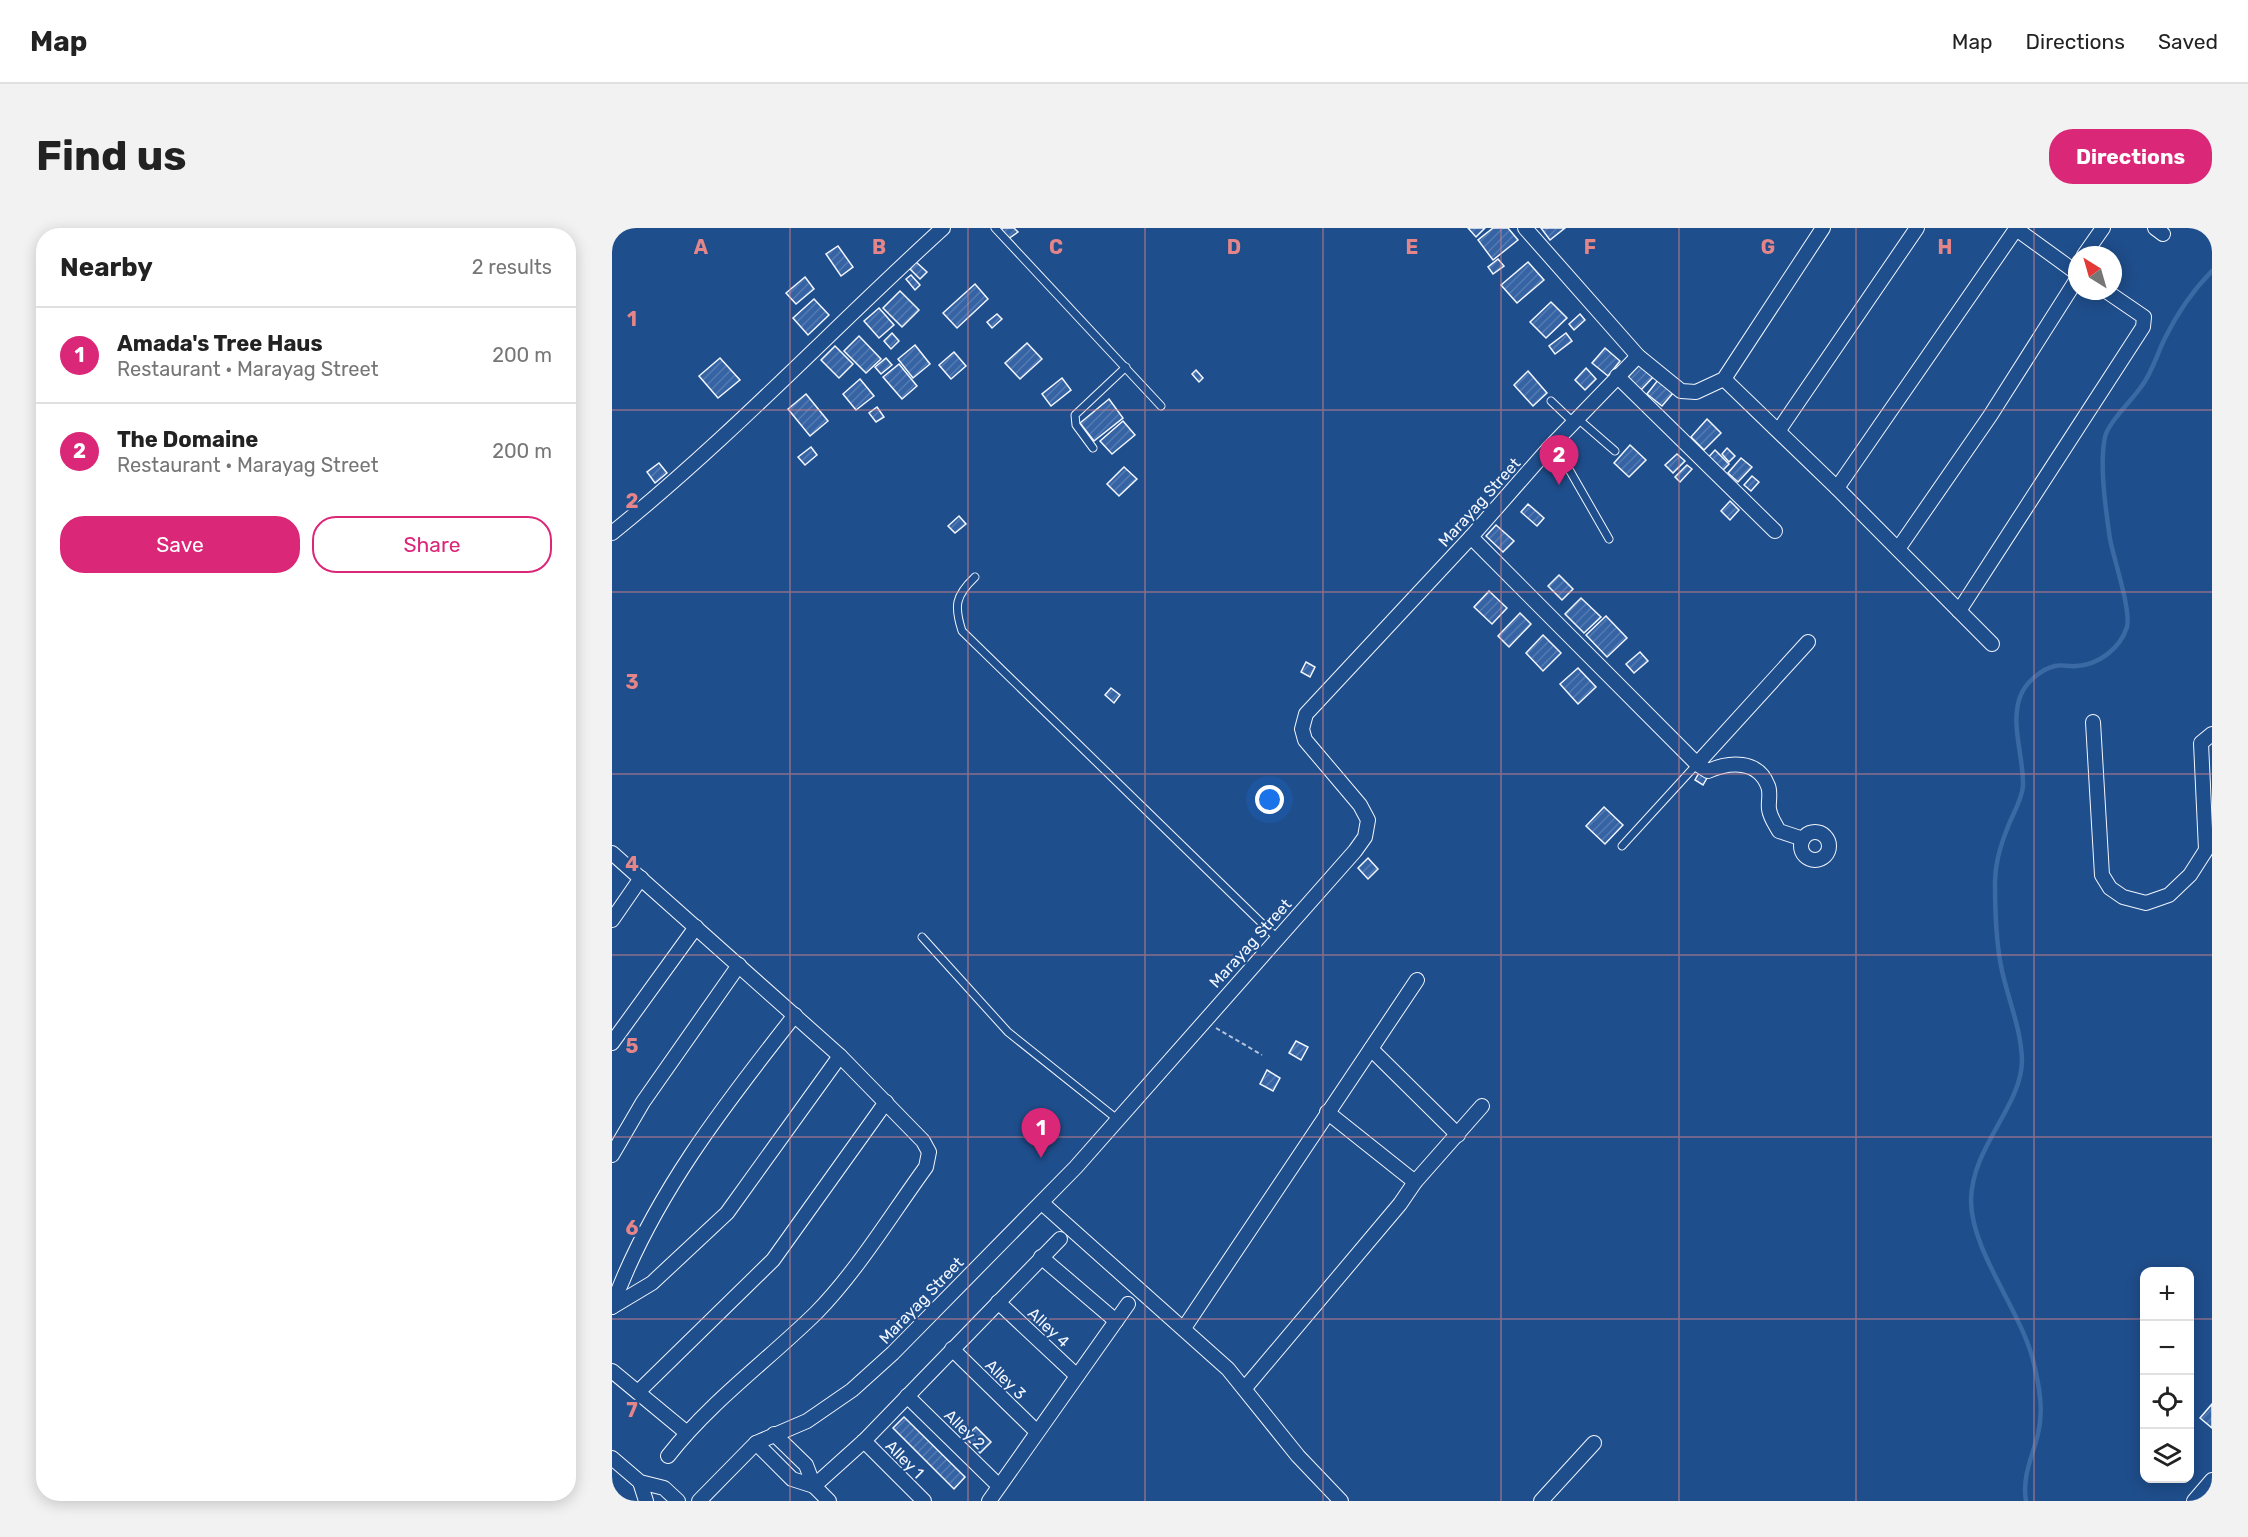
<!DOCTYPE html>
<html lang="en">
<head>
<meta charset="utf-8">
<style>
	:root { --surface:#fff; --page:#f2f2f2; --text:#222; --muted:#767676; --line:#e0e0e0; --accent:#db2777 }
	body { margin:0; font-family:Rubik,sans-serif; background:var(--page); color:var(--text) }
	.controls { position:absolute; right:18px; bottom:18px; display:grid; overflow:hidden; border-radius:12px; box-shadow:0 3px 15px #0003 }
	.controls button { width:54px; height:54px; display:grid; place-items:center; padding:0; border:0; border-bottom:2px solid var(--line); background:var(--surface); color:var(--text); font:30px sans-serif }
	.compass { position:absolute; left:1456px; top:18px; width:54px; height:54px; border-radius:50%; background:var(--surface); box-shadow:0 3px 15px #0003; rotate:323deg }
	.you { position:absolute; left:658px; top:572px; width:21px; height:21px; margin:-15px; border:4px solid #fff; border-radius:50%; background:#1a73e8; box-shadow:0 0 0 9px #1a73e833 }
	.badge { display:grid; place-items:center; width:39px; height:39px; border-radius:50%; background:var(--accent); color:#fff; font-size:20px; font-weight:700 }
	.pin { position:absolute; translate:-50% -50px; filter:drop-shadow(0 2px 3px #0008) }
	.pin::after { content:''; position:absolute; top:32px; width:21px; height:18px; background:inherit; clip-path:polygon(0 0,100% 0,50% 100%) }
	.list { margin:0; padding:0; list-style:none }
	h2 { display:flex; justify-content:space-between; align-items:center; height:78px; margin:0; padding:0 24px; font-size:26px }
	h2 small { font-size:20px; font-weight:400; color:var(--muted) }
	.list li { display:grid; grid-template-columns:39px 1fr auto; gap:18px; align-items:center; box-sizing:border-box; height:96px; padding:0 24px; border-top:2px solid var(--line) }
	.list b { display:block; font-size:22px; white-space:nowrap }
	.list p { margin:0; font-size:20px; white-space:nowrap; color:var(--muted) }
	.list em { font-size:20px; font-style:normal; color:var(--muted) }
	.actions { display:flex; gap:12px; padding:18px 24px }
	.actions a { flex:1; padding:14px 0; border:2px solid var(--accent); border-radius:24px; text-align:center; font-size:21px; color:var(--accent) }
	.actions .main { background:var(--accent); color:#fff }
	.icon { flex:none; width:33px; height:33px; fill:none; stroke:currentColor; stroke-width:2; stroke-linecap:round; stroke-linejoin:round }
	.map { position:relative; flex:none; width:1600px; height:1273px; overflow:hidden; border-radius:24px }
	header { display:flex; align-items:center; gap:36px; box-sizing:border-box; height:84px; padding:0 30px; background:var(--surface); border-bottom:2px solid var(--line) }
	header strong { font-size:28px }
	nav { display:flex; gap:33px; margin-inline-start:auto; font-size:21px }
	.intro { display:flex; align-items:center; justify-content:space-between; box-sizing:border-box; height:144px; padding:0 36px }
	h1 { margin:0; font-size:42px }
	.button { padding:15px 27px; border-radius:24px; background:var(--accent); color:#fff; font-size:21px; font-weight:700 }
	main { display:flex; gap:36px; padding:0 36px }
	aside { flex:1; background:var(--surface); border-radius:24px; box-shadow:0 3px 15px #0003 }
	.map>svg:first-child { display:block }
</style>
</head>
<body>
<header>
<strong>Map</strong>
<nav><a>Map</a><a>Directions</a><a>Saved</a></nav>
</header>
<div class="intro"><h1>Find us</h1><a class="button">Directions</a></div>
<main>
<aside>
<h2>Nearby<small>2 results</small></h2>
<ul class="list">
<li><span class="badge">1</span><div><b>Amada's Tree Haus</b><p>Restaurant · Marayag Street</p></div><em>200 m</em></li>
<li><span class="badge">2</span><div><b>The Domaine</b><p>Restaurant · Marayag Street</p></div><em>200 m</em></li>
</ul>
<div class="actions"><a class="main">Save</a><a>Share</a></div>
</aside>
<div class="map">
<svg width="1600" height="1273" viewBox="0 0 1600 1273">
	<defs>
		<pattern id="building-hatch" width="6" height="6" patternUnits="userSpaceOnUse" patternTransform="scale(1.5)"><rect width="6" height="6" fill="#3563a3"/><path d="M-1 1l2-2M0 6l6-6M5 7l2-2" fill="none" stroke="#537ab1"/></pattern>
	</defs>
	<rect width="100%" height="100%" fill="#1f4e8c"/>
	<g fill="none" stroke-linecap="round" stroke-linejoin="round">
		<!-- stream -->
		<path stroke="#3b69a3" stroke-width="4.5" d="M 1414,1273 C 1410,1248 1420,1230 1426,1206 C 1432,1182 1427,1156 1421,1132 C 1408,1081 1359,1023 1359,972 C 1360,918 1410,878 1410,832 C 1409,799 1395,769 1389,738 C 1384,712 1383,682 1383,656 C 1383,634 1389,616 1397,596 C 1402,584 1410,571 1411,558 C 1412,529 1398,497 1408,469 C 1413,455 1429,441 1443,438 C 1449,436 1457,439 1464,438 C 1486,437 1508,421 1515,399 C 1519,381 1502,332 1498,311 C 1494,283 1487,237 1493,209 C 1496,195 1520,172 1529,159 C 1540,145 1545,126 1553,110 C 1565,86 1581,62 1600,43"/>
	</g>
	<!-- building -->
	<g fill="url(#building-hatch)" stroke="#f2f6ff" stroke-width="1.5">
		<path d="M 391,0 L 402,0 L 406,4 L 396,11 L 389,2 Z"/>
		<path d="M 856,0 L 873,0 L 864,9 Z"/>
		<path d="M 881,0 L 896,0 L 906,12 L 881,32 L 866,12 Z"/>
		<path d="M 929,0 L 953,0 L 938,12 Z"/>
		<path d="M 226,18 L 241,39 L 229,48 L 214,26 Z"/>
		<path d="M 886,31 L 892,38 L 881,46 L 876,39 Z"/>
		<path d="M 304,34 L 315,44 L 308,51 L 298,41 Z"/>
		<path d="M 916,34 L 932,52 L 905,75 L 889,57 Z"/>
		<path d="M 299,47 L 308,57 L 303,62 L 294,51 Z"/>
		<path d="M 193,49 L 202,61 L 184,76 L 174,65 Z"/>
		<path d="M 363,56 L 376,71 L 345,100 L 331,85 Z"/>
		<path d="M 288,63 L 307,82 L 290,99 L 271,80 Z"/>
		<path d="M 202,71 L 217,87 L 196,107 L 181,90 Z"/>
		<path d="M 939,74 L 955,90 L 934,110 L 918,94 Z"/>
		<path d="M 267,80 L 282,97 L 267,110 L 252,93 Z"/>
		<path d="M 385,86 L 390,91 L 380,100 L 375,94 Z"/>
		<path d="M 968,86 L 973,92 L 962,102 L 957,96 Z"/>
		<path d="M 280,105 L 287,113 L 279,121 L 272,113 Z"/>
		<path d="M 954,105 L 960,113 L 943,126 L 937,118 Z"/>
		<path d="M 247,108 L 269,131 L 254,145 L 232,123 Z"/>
		<path d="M 415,115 L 430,131 L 408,151 L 393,135 Z"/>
		<path d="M 303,117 L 318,136 L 301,150 L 286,131 Z"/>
		<path d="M 223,118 L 241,136 L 227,150 L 209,132 Z"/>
		<path d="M 993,120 L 1008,133 L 996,148 L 980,135 Z"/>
		<path d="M 342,124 L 354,138 L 339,151 L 327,137 Z"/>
		<path d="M 108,130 L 128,152 L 106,170 L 87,148 Z"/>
		<path d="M 274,130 L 280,137 L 269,146 L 263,139 Z"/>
		<path d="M 1030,134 L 1043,147 L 1029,162 L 1015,150 Z"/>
		<path d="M 287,136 L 305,158 L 290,171 L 271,149 Z"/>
		<path d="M 974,140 L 984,151 L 973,162 L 963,152 Z"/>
		<path d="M 584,142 L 591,150 L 587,154 L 580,146 Z"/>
		<path d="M 916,143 L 935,165 L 921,178 L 902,157 Z"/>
		<path d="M 450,150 L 459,162 L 439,178 L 430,166 Z"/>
		<path d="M 248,151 L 262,168 L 244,182 L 231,166 Z"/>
		<path d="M 1046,152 L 1061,165 L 1050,178 L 1035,166 Z"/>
		<path d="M 194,166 L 216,193 L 198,208 L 176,181 Z"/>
		<path d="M 497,171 L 511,190 L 482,213 L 468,195 Z"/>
		<path d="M 265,179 L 272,189 L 264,194 L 257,185 Z"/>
		<path d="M 1095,191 L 1109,205 L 1092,222 L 1079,209 Z"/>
		<path d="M 511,193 L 523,207 L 500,226 L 488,213 Z"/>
		<path d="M 1018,217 L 1034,232 L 1017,249 L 1002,235 Z"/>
		<path d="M 199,219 L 205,227 L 193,237 L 186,229 Z"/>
		<path d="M 1115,220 L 1123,228 L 1117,234 L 1110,226 Z"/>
		<path d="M 1103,222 L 1117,236 L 1108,245 L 1094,232 Z"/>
		<path d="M 1065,226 L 1073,233 L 1061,245 L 1053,237 Z"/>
		<path d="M 1129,230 L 1140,239 L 1126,254 L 1116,245 Z"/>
		<path d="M 47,235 L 55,245 L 43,255 L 35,244 Z"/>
		<path d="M 1075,237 L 1080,241 L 1068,254 L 1063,249 Z"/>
		<path d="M 512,239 L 525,251 L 507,268 L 495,256 Z"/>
		<path d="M 1140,248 L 1147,254 L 1139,263 L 1132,257 Z"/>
		<path d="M 1118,273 L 1127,282 L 1118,292 L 1109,283 Z"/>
		<path d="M 916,276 L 932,290 L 925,298 L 909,284 Z"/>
		<path d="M 347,288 L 354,296 L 343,305 L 336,298 Z"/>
		<path d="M 884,297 L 902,313 L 891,324 L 874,308 Z"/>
		<path d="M 947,347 L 961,361 L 950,372 L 936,358 Z"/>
		<path d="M 877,363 L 895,380 L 880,396 L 862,379 Z"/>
		<path d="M 969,370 L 989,389 L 972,405 L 953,386 Z"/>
		<path d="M 908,385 L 919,396 L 897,419 L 886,408 Z"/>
		<path d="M 994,388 L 1015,410 L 995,429 L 974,407 Z"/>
		<path d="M 931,407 L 949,425 L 931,443 L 914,425 Z"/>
		<path d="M 1028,424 L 1036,433 L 1022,445 L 1014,436 Z"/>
		<path d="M 694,434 L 703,439 L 698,449 L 689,444 Z"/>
		<path d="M 966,440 L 984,459 L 966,476 L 948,456 Z"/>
		<path d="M 499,460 L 508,467 L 502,475 L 493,467 Z"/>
		<path d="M 1087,545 L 1095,550 L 1091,557 L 1083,552 Z"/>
		<path d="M 992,579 L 1011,597 L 993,616 L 974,598 Z"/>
		<path d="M 756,630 L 766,641 L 756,651 L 746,640 Z"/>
		<path d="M 684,813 L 696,819 L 689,832 L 677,825 Z"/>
		<path d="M 655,842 L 668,850 L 661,863 L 648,856 Z"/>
		<path d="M 1600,1176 L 1600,1200 L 1588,1190 Z"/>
		<path d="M 292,1189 L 353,1249 L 342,1261 L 281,1200 Z"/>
		<path d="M 364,1199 L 379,1214 L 368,1225 L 353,1209 Z"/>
	</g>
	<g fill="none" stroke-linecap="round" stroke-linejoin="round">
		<!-- lane casing -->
		<g stroke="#f2f6ff" stroke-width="9">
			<g id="lane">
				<path d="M 383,0 L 549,178"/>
				<path d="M 939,173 L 961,194"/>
				<path d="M 965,190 L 1003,223"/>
				<path d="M 481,220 L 464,197 L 463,187 L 514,139"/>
				<path d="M 937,220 L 958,243 L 997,311"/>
				<path d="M 363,349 C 343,368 342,378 350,403 L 665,710"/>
				<path d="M 1010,618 L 1085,536"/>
				<path d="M 310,709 L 396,804 L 505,891"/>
			</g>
		</g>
		<!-- street casing -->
		<g stroke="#f2f6ff" stroke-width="16">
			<g id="street">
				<path d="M 913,0 L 1026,128 L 1069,163 L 1084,164 L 1112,151 L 1211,0"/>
				<path d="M 1403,0 L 1465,45"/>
				<path d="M 1543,0 L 1551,6"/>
				<path d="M 1472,27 L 1491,0"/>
				<path d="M 1005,148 L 1163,303"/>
				<path d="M 1112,151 L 1225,260 L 1380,416"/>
				<path d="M 1167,202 L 1305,0"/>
				<path d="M 1225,260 L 1404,1"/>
				<path d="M 0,305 C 117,211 220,101 331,0"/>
				<path d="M 859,309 L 1085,536 L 1196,414"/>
				<path d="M 1286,321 L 1378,188 L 1465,51"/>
				<path d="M 1347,383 L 1531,99 L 1532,89 L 1494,63"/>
				<path d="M 1481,494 L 1490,647 L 1498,660 L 1511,669 L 1534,675 L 1557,667 L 1578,647 L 1594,622 L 1589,515 L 1600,506"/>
				<path d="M 1085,536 L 1096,543 C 1117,534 1146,531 1156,558 C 1159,565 1156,574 1157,581 C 1158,589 1163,596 1167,603 L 1191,611"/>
				<circle cx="1203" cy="618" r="14"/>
				<path d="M 0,625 L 228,828 L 311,913 L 317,924 L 314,939 C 279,987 246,1042 204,1085 C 155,1133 98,1174 56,1228"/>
				<path d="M 0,692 L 29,650"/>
				<path d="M 0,815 L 84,699"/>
				<path d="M 759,821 L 846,907"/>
				<path d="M 715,884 L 803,954"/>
				<path d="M 0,927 L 31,874 L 127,737"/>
				<path d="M 430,975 L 616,1141 L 686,1228 L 729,1273"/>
				<path d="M 429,1029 L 504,1093"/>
				<path d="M 386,1074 L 465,1148"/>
				<path d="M 0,1079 C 39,971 112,877 183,787"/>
				<path d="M 0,1079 L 40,1055 L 115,985 L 228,828"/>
				<path d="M 572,1100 L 805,752"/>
				<path d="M 340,1121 L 425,1204"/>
				<path d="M 0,1143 L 75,1205"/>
				<path d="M 633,1160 L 788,976 L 803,954 L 870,878"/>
				<path d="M 26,1164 L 161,1032 L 274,874"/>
				<path d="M 295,1168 L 387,1258"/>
				<path d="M 162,1206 L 194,1237 L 202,1258"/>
				<path d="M 252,1213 L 312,1273"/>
				<path d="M 144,1215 L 180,1251 L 202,1258 L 217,1273"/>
				<path d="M 0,1230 L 28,1254 L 52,1260 L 66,1273"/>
				<path d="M 28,1254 L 34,1273"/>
				<path d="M 202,1258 L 252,1213 L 448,1011"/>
				<path d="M 87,1273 L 144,1215 L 195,1193 L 240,1162 L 281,1125 L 464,939 L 743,623 L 753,609 L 756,592 L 748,577 L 693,512 L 690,501 L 694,486 L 859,309 L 937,220 L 1026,128"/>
				<path d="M 377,1273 L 516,1076"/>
				<path d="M 929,1273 L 982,1215"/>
				<path d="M 1582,1273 L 1600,1252"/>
			</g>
		</g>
		<!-- path -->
		<path stroke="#b3c4dc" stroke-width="2" stroke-dasharray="4.5 3" stroke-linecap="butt" d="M 604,800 L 650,827"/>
		<!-- lane -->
		<use href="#lane" stroke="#1f4e8c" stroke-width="7"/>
		<!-- street -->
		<use href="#street" stroke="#1f4e8c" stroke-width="14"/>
	</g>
	<!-- grid -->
	<path fill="none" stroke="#e38589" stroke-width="1.5" stroke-opacity="0.55" d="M 178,0 L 178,1273M 356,0 L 356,1273M 533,0 L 533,1273M 711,0 L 711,1273M 889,0 L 889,1273M 1067,0 L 1067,1273M 1244,0 L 1244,1273M 1422,0 L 1422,1273M 0,182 L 1600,182M 0,364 L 1600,364M 0,546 L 1600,546M 0,727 L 1600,727M 0,909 L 1600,909M 0,1091 L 1532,1091M 1578,1091 L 1600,1091"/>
	<g text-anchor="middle" stroke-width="4.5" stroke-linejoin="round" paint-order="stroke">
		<!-- street labels -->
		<g font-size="16" fill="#f2f6ff" stroke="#1f4e8c">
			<text transform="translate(867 274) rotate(-48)" y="6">Marayag Street</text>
			<text transform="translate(638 715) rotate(-48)" y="6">Marayag Street</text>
			<text transform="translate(309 1072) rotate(-46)" y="6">Marayag Street</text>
			<text transform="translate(437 1099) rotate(43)" y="6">Alley 4</text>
			<text transform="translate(394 1151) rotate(44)" y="6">Alley 3</text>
			<text transform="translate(353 1201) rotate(44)" y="6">Alley 2</text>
			<text transform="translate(293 1231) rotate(45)" y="6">Alley 1</text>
		</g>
	</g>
	<g font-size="20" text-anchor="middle" font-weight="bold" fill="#e38589" stroke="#1f4e8c" stroke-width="4.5" stroke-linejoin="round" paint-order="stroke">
		<text x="89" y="26">A</text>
		<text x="267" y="26">B</text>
		<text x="444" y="26">C</text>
		<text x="622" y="26">D</text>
		<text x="800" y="26">E</text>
		<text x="978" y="26">F</text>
		<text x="1156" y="26">G</text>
		<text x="1333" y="26">H</text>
		<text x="20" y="98">1</text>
		<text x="20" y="280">2</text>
		<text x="20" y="461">3</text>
		<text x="20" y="643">4</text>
		<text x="20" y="825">5</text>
		<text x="20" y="1007">6</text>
		<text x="20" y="1189">7</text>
	</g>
</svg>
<div class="controls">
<button>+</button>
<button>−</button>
<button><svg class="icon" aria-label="locate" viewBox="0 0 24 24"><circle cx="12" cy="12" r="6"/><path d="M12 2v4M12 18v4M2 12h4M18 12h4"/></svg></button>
<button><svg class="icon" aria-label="layers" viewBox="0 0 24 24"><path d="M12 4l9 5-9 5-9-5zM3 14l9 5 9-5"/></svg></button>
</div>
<svg class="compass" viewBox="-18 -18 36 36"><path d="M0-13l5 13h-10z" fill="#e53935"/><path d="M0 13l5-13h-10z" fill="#767676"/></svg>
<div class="you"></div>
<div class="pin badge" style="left:429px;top:930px">1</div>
<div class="pin badge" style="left:947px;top:257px">2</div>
</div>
</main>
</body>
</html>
